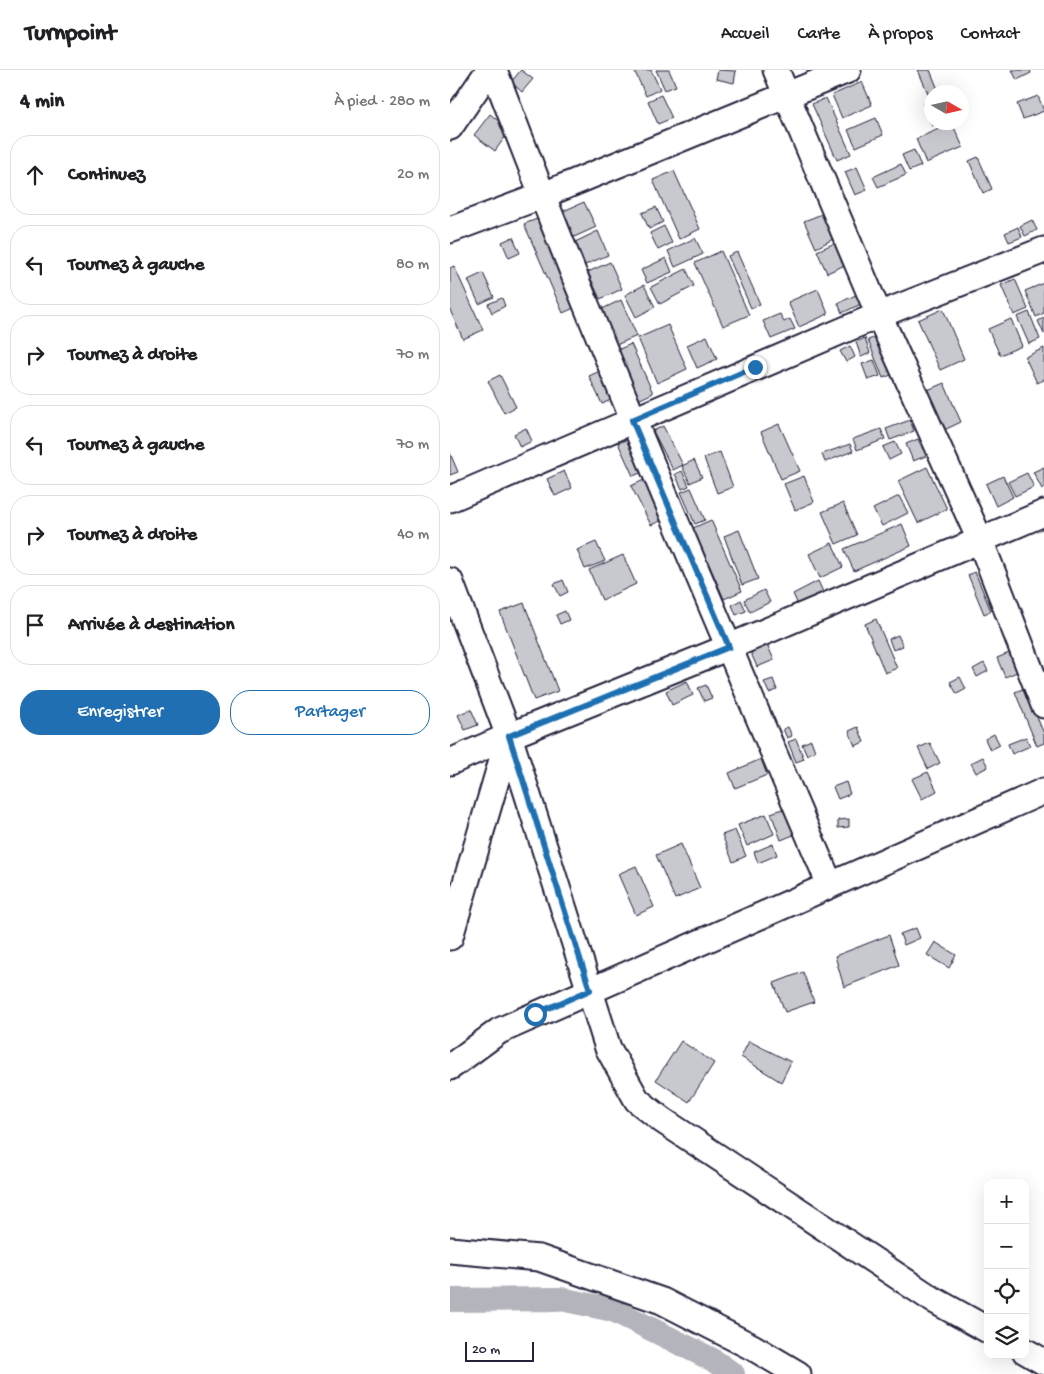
<!DOCTYPE html>
<html lang="fr">
<head>
<meta charset="utf-8">
<style>
	:root { --surface:#fff; --page:#f2f2f2; --text:#202124; --muted:#757577; --line:#e0e0e0; --accent:#1f6fb2 }
	body { margin:0; font-family:"Gochi Hand",sans-serif; background:var(--page); color:var(--text) }
	.controls { position:absolute; right:15px; bottom:15px; display:grid; overflow:hidden; border-radius:10px; box-shadow:0 5px 20px #0002 }
	.controls button { width:45px; height:45px; display:grid; place-items:center; padding:0; border:0; border-bottom:1px solid var(--line); background:var(--surface); color:var(--text); font:25px sans-serif }
	.compass { position:absolute; left:474px; top:15px; width:45px; height:45px; border-radius:50%; background:var(--surface); box-shadow:0 5px 20px #0002; rotate:99deg }
	.scale { position:absolute; left:15px; bottom:12px; width:69px; box-sizing:border-box; padding-left:5px; border:2px solid #22223b; border-top:0; font-size:14px; line-height:18px; white-space:nowrap; color:#22223b; -webkit-text-stroke:4px #fff; paint-order:stroke }
	.stop { position:absolute; width:15px; height:15px; margin:-11px; border:4px solid #1f6fb2; border-radius:50%; background:#fff }
	.stop.end { background:#1f6fb2; border-color:#fff; box-shadow:0 1px 5px #0008 }
	.list { margin:0; padding:0; list-style:none }
	h2 { display:flex; justify-content:space-between; align-items:center; height:65px; margin:0; padding:0 20px; font-size:21px }
	h2 small { font-size:16px; font-weight:400; color:var(--muted) }
	.list li { display:grid; grid-template-columns:32px 1fr auto; gap:15px; align-items:center; box-sizing:border-box; height:80px; margin:0 10px 10px; padding:0 10px; border:1px solid var(--line); border-radius:20px }
	.list b { display:block; font-size:19px; white-space:nowrap }
	.list em { font-size:16px; font-style:normal; color:var(--muted) }
	.actions { display:flex; gap:10px; padding:15px 20px }
	.actions a { flex:1; padding:11px 0; border:1px solid var(--accent); border-radius:20px; text-align:center; font-size:18px; color:var(--accent) }
	.actions .main { background:var(--accent); color:#fff }
	.icon { flex:none; width:28px; height:28px; fill:none; stroke:currentColor; stroke-width:2; stroke-linecap:round; stroke-linejoin:round }
	.map { position:relative; flex:none; width:594px; height:1304px; overflow:hidden }
	header { display:flex; align-items:center; gap:30px; box-sizing:border-box; height:70px; padding:0 25px; background:var(--surface); border-bottom:1px solid var(--line) }
	header strong { font-size:24px }
	nav { display:flex; gap:28px; margin-inline-start:auto; font-size:18px }
	main { display:flex }
	aside { flex:1; background:var(--surface) }
	.map>svg:first-child { display:block }
</style>
</head>
<body>
<header>
<strong>Turnpoint</strong>
<nav><a>Accueil</a><a>Carte</a><a>À propos</a><a>Contact</a></nav>
</header>
<main>
<aside>
<h2>4 min<small>À pied · 280 m</small></h2>
<ul class="list">
<li><svg class="icon" aria-label="ahead" viewBox="0 0 24 24"><path d="M12 20V5M6 11l6-6 6 6"/></svg><div><b>Continuez</b></div><em>20 m</em></li>
<li><svg class="icon" aria-label="left" viewBox="0 0 24 24"><path d="M17 20v-9H6M10 6l-5 5 5 5"/></svg><div><b>Tournez à gauche</b></div><em>80 m</em></li>
<li><svg class="icon" aria-label="right" viewBox="0 0 24 24"><path d="M7 20v-9h11M14 6l5 5-5 5"/></svg><div><b>Tournez à droite</b></div><em>70 m</em></li>
<li><svg class="icon" aria-label="left" viewBox="0 0 24 24"><path d="M17 20v-9H6M10 6l-5 5 5 5"/></svg><div><b>Tournez à gauche</b></div><em>70 m</em></li>
<li><svg class="icon" aria-label="right" viewBox="0 0 24 24"><path d="M7 20v-9h11M14 6l5 5-5 5"/></svg><div><b>Tournez à droite</b></div><em>40 m</em></li>
<li><svg class="icon" aria-label="arrive" viewBox="0 0 24 24"><path d="M6 21V4h12l-3 4 3 4H6"/></svg><div><b>Arrivée à destination</b></div></li>
</ul>
<div class="actions"><a class="main">Enregistrer</a><a>Partager</a></div>
</aside>
<div class="map">
<svg width="594" height="1304" viewBox="0 0 594 1304">
	<rect width="100%" height="100%" fill="#fff"/>
	<filter id="ink" filterUnits="userSpaceOnUse"><feTurbulence type="fractalNoise" baseFrequency=".02" numOctaves="2"/><feDisplacementMap in="SourceGraphic" scale="10" xChannelSelector="R" yChannelSelector="G"/><feConvolveMatrix kernelMatrix="1 2 1 2 8 2 1 2 1" color-interpolation-filters="sRGB"/></filter>
	<g filter="url(#ink)">
		<g fill="none" stroke-linecap="round" stroke-linejoin="round">
			<!-- canal -->
			<path stroke="#b4b4bc" stroke-width="24" d="M 0,1230 L 111,1229 L 163,1240 L 263,1290 L 283,1304"/>
		</g>
		<!-- building -->
		<g fill="#c8c8cf" stroke="#22223b">
			<path d="M 71,0 L 83,9 L 72,22 L 61,12 Z"/>
			<path d="M 184,0 L 201,0 L 210,19 L 196,26 Z"/>
			<path d="M 206,0 L 219,0 L 226,16 L 215,20 Z"/>
			<path d="M 268,0 L 286,1 L 284,13 L 266,9 Z"/>
			<path d="M 468,0 L 480,0 L 489,22 L 482,22 L 480,28 Z"/>
			<path d="M 562,0 L 580,0 L 581,3 L 567,10 Z"/>
			<path d="M 412,12 L 422,35 L 392,48 L 382,25 Z"/>
			<path d="M 211,25 L 222,48 L 208,54 L 198,31 Z"/>
			<path d="M 588,26 L 594,41 L 573,49 L 567,34 Z"/>
			<path d="M 376,28 L 401,84 L 387,90 L 362,34 Z"/>
			<path d="M 482,30 L 482,52 L 490,52 L 482,56 L 473,34 Z"/>
			<path d="M 40,44 L 60,60 L 45,81 L 24,65 Z"/>
			<path d="M 426,48 L 433,65 L 406,77 L 398,60 Z"/>
			<path d="M 502,53 L 513,77 L 476,93 L 466,69 Z"/>
			<path d="M 464,80 L 471,96 L 459,101 L 452,85 Z"/>
			<path d="M 528,87 L 542,119 L 533,123 L 519,91 Z"/>
			<path d="M 451,94 L 456,105 L 428,117 L 423,107 Z"/>
			<path d="M 407,97 L 417,120 L 405,125 L 395,102 Z"/>
			<path d="M 224,101 L 250,159 L 229,169 L 203,110 Z"/>
			<path d="M 134,132 L 146,157 L 122,168 L 111,142 Z"/>
			<path d="M 206,137 L 213,152 L 199,159 L 192,143 Z"/>
			<path d="M 372,144 L 383,169 L 366,178 L 354,151 Z"/>
			<path d="M 87,149 L 126,237 L 113,243 L 74,154 Z"/>
			<path d="M 582,150 L 587,160 L 575,166 L 570,156 Z"/>
			<path d="M 214,156 L 222,173 L 208,180 L 200,163 Z"/>
			<path d="M 568,157 L 572,167 L 559,172 L 555,163 Z"/>
			<path d="M 148,161 L 158,185 L 135,195 L 125,172 Z"/>
			<path d="M 63,167 L 70,183 L 59,188 L 52,172 Z"/>
			<path d="M 245,168 L 253,184 L 225,197 L 218,181 Z"/>
			<path d="M 385,173 L 395,195 L 377,203 L 367,181 Z"/>
			<path d="M 271,181 L 299,245 L 273,256 L 245,193 Z"/>
			<path d="M 287,182 L 310,234 L 301,238 L 278,186 Z"/>
			<path d="M 216,188 L 222,202 L 197,213 L 191,200 Z"/>
			<path d="M 160,192 L 172,219 L 150,229 L 138,202 Z"/>
			<path d="M 4,196 L 33,260 L 13,269 L 0,240 L 0,198 Z"/>
			<path d="M 236,199 L 244,216 L 210,234 L 201,217 Z"/>
			<path d="M 33,203 L 44,227 L 29,234 L 18,210 Z"/>
			<path d="M 565,209 L 578,239 L 564,245 L 551,215 Z"/>
			<path d="M 594,213 L 594,243 L 586,247 L 575,221 Z"/>
			<path d="M 194,215 L 205,237 L 186,247 L 175,225 Z"/>
			<path d="M 368,219 L 378,244 L 349,257 L 338,232 Z"/>
			<path d="M 406,225 L 411,234 L 392,243 L 388,233 Z"/>
			<path d="M 52,228 L 55,236 L 42,243 L 38,234 Z"/>
			<path d="M 171,230 L 187,266 L 166,275 L 150,240 Z"/>
			<path d="M 493,239 L 514,289 L 490,300 L 468,250 Z"/>
			<path d="M 579,242 L 590,269 L 579,274 L 567,247 Z"/>
			<path d="M 330,244 L 334,252 L 340,249 L 345,259 L 321,269 L 313,251 Z"/>
			<path d="M 594,248 L 594,264 L 588,251 Z"/>
			<path d="M 561,249 L 572,276 L 550,285 L 538,259 Z"/>
			<path d="M 218,255 L 237,299 L 207,313 L 188,268 Z"/>
			<path d="M 257,266 L 267,289 L 247,298 L 237,275 Z"/>
			<path d="M 426,267 L 441,305 L 433,308 L 418,270 Z"/>
			<path d="M 415,268 L 420,283 L 411,287 L 406,272 Z"/>
			<path d="M 181,274 L 203,323 L 184,332 L 163,282 Z"/>
			<path d="M 400,276 L 405,287 L 396,292 L 390,281 Z"/>
			<path d="M 594,278 L 594,310 L 587,313 L 575,287 Z"/>
			<path d="M 424,290 L 430,306 L 418,310 L 412,294 Z"/>
			<path d="M 152,300 L 165,328 L 152,334 L 139,306 Z"/>
			<path d="M 50,305 L 66,337 L 54,343 L 38,311 Z"/>
			<path d="M 494,313 L 511,352 L 490,362 L 473,322 Z"/>
			<path d="M 460,350 L 464,361 L 440,370 L 436,359 Z"/>
			<path d="M 329,354 L 350,401 L 331,409 L 311,362 Z"/>
			<path d="M 213,356 L 233,395 L 223,400 L 203,361 Z"/>
			<path d="M 76,358 L 82,371 L 70,377 L 64,364 Z"/>
			<path d="M 431,359 L 435,369 L 407,380 L 403,369 Z"/>
			<path d="M 178,369 L 193,402 L 183,406 L 168,373 Z"/>
			<path d="M 468,369 L 476,386 L 463,391 L 456,374 Z"/>
			<path d="M 445,372 L 451,384 L 439,390 L 433,377 Z"/>
			<path d="M 400,374 L 403,381 L 375,392 L 372,384 Z"/>
			<path d="M 270,382 L 283,417 L 267,423 L 254,388 Z"/>
			<path d="M 0,383 L 8,402 L 0,405 Z"/>
			<path d="M 244,390 L 252,407 L 240,413 L 232,396 Z"/>
			<path d="M 477,397 L 497,439 L 468,453 L 448,411 Z"/>
			<path d="M 594,397 L 594,418 L 592,419 L 583,402 Z"/>
			<path d="M 114,401 L 122,418 L 105,426 L 97,409 Z"/>
			<path d="M 232,401 L 239,416 L 232,419 L 225,404 Z"/>
			<path d="M 577,403 L 584,417 L 565,426 L 558,412 Z"/>
			<path d="M 354,406 L 364,432 L 345,440 L 334,414 Z"/>
			<path d="M 553,406 L 563,427 L 546,436 L 536,414 Z"/>
			<path d="M 196,409 L 215,449 L 201,455 L 181,416 Z"/>
			<path d="M 241,418 L 255,450 L 245,454 L 231,422 Z"/>
			<path d="M 449,426 L 458,443 L 432,456 L 423,439 Z"/>
			<path d="M 393,433 L 407,465 L 386,474 L 372,442 Z"/>
			<path d="M 261,450 L 292,521 L 274,529 L 243,458 Z"/>
			<path d="M 452,454 L 461,476 L 404,501 L 394,479 Z"/>
			<path d="M 289,460 L 308,509 L 292,515 L 274,466 Z"/>
			<path d="M 146,472 L 155,491 L 135,499 L 127,480 Z"/>
			<path d="M 382,473 L 393,497 L 370,508 L 359,484 Z"/>
			<path d="M 173,485 L 186,514 L 152,530 L 139,500 Z"/>
			<path d="M 525,502 L 541,541 L 534,544 L 518,505 Z"/>
			<path d="M 113,510 L 118,522 L 110,526 L 104,514 Z"/>
			<path d="M 368,511 L 374,524 L 349,537 L 343,524 Z"/>
			<path d="M 314,520 L 320,532 L 300,542 L 294,530 Z"/>
			<path d="M 291,530 L 296,541 L 286,545 L 282,535 Z"/>
			<path d="M 74,533 L 108,621 L 84,630 L 50,542 Z"/>
			<path d="M 115,541 L 119,550 L 110,554 L 106,545 Z"/>
			<path d="M 426,549 L 447,598 L 435,603 L 415,554 Z"/>
			<path d="M 448,565 L 453,576 L 443,580 L 439,569 Z"/>
			<path d="M 317,574 L 324,590 L 307,597 L 300,581 Z"/>
			<path d="M 559,583 L 567,602 L 555,607 L 547,588 Z"/>
			<path d="M 534,593 L 538,601 L 527,607 L 523,599 Z"/>
			<path d="M 510,607 L 516,619 L 507,624 L 500,612 Z"/>
			<path d="M 323,609 L 327,620 L 319,623 L 314,612 Z"/>
			<path d="M 237,611 L 243,625 L 222,635 L 216,621 Z"/>
			<path d="M 256,615 L 262,628 L 254,631 L 248,618 Z"/>
			<path d="M 575,618 L 594,664 L 594,673 L 587,676 L 565,622 Z"/>
			<path d="M 21,639 L 28,655 L 15,660 L 8,645 Z"/>
			<path d="M 338,657 L 342,666 L 337,668 L 333,659 Z"/>
			<path d="M 408,657 L 414,672 L 405,676 L 399,661 Z"/>
			<path d="M 544,664 L 550,675 L 540,680 L 535,669 Z"/>
			<path d="M 576,667 L 580,676 L 562,684 L 558,674 Z"/>
			<path d="M 346,669 L 354,689 L 346,692 L 338,672 Z"/>
			<path d="M 361,670 L 365,681 L 357,685 L 352,674 Z"/>
			<path d="M 480,673 L 490,693 L 478,699 L 468,678 Z"/>
			<path d="M 533,687 L 538,697 L 526,703 L 521,693 Z"/>
			<path d="M 311,689 L 317,705 L 285,718 L 279,703 Z"/>
			<path d="M 478,702 L 487,721 L 472,729 L 462,709 Z"/>
			<path d="M 396,712 L 400,724 L 388,729 L 383,717 Z"/>
			<path d="M 335,738 L 346,764 L 331,770 L 321,743 Z"/>
			<path d="M 316,744 L 324,764 L 297,776 L 288,755 Z"/>
			<path d="M 399,749 L 399,757 L 388,758 L 388,750 Z"/>
			<path d="M 285,760 L 296,786 L 283,792 L 272,765 Z"/>
			<path d="M 231,774 L 250,818 L 225,829 L 206,785 Z"/>
			<path d="M 323,774 L 327,785 L 308,793 L 304,782 Z"/>
			<path d="M 186,796 L 204,837 L 186,845 L 168,804 Z"/>
			<path d="M 466,858 L 470,868 L 454,875 L 450,864 Z"/>
			<path d="M 439,865 L 449,895 L 394,917 L 385,886 Z"/>
			<path d="M 485,872 L 506,885 L 499,898 L 477,885 Z"/>
			<path d="M 353,902 L 364,932 L 335,942 L 324,913 Z"/>
			<path d="M 231,971 L 264,993 L 239,1032 L 206,1010 Z"/>
			<path d="M 299,971 L 341,992 L 331,1012 L 291,987 Z"/>
		</g>
		<g fill="none" stroke-linecap="round" stroke-linejoin="round">
			<!-- minor casing -->
			<g stroke="#22223b" stroke-width="29">
				<g id="minor">
					<path d="M 44,0 C 148,275 265,544 380,815"/>
					<path d="M 326,0 L 429,245 L 530,470 L 594,635"/>
					<path d="M 0,57 L 39,0"/>
					<path d="M 0,160 L 91,126 L 398,0"/>
					<path d="M 0,429 L 429,245 L 594,180"/>
					<path d="M 0,511 L 59,666 L 158,978 L 187,1030 L 212,1050 L 482,1229 L 538,1260"/>
					<path d="M 0,692 L 59,666 L 279,577 L 594,443"/>
					<path d="M 0,867 L 59,666"/>
					<path d="M 0,997 L 49,961 L 594,721"/>
					<path d="M 0,1180 L 89,1188 L 212,1231 L 304,1278 L 348,1304"/>
					<path d="M 575,1281 L 594,1292"/>
				</g>
			</g>
			<!-- minor -->
			<use href="#minor" stroke="#fff" stroke-width="25"/>
		</g>
	</g>
	<g fill="none" stroke-linecap="round" stroke-linejoin="round" filter="url(#ink)">
		<!-- route -->
		<path stroke="#1f6fb2" stroke-width="6" d="M 85,944 L 140,920 L 59,666 L 279,577 L 182,350 L 305,297"/>
	</g>
</svg>
<div class="controls">
<button>+</button>
<button>−</button>
<button><svg class="icon" aria-label="locate" viewBox="0 0 24 24"><circle cx="12" cy="12" r="6"/><path d="M12 2v4M12 18v4M2 12h4M18 12h4"/></svg></button>
<button><svg class="icon" aria-label="layers" viewBox="0 0 24 24"><path d="M12 4l9 5-9 5-9-5zM3 14l9 5 9-5"/></svg></button>
</div>
<svg class="compass" viewBox="-18 -18 36 36"><path d="M0-13l5 13h-10z" fill="#e53935"/><path d="M0 13l5-13h-10z" fill="#757577"/></svg>
<div class="scale">20 m</div>
<div class="stop" style="left:85px;top:944px"></div>
<div class="stop end" style="left:305px;top:297px"></div>
</div>
</main>
</body>
</html>
